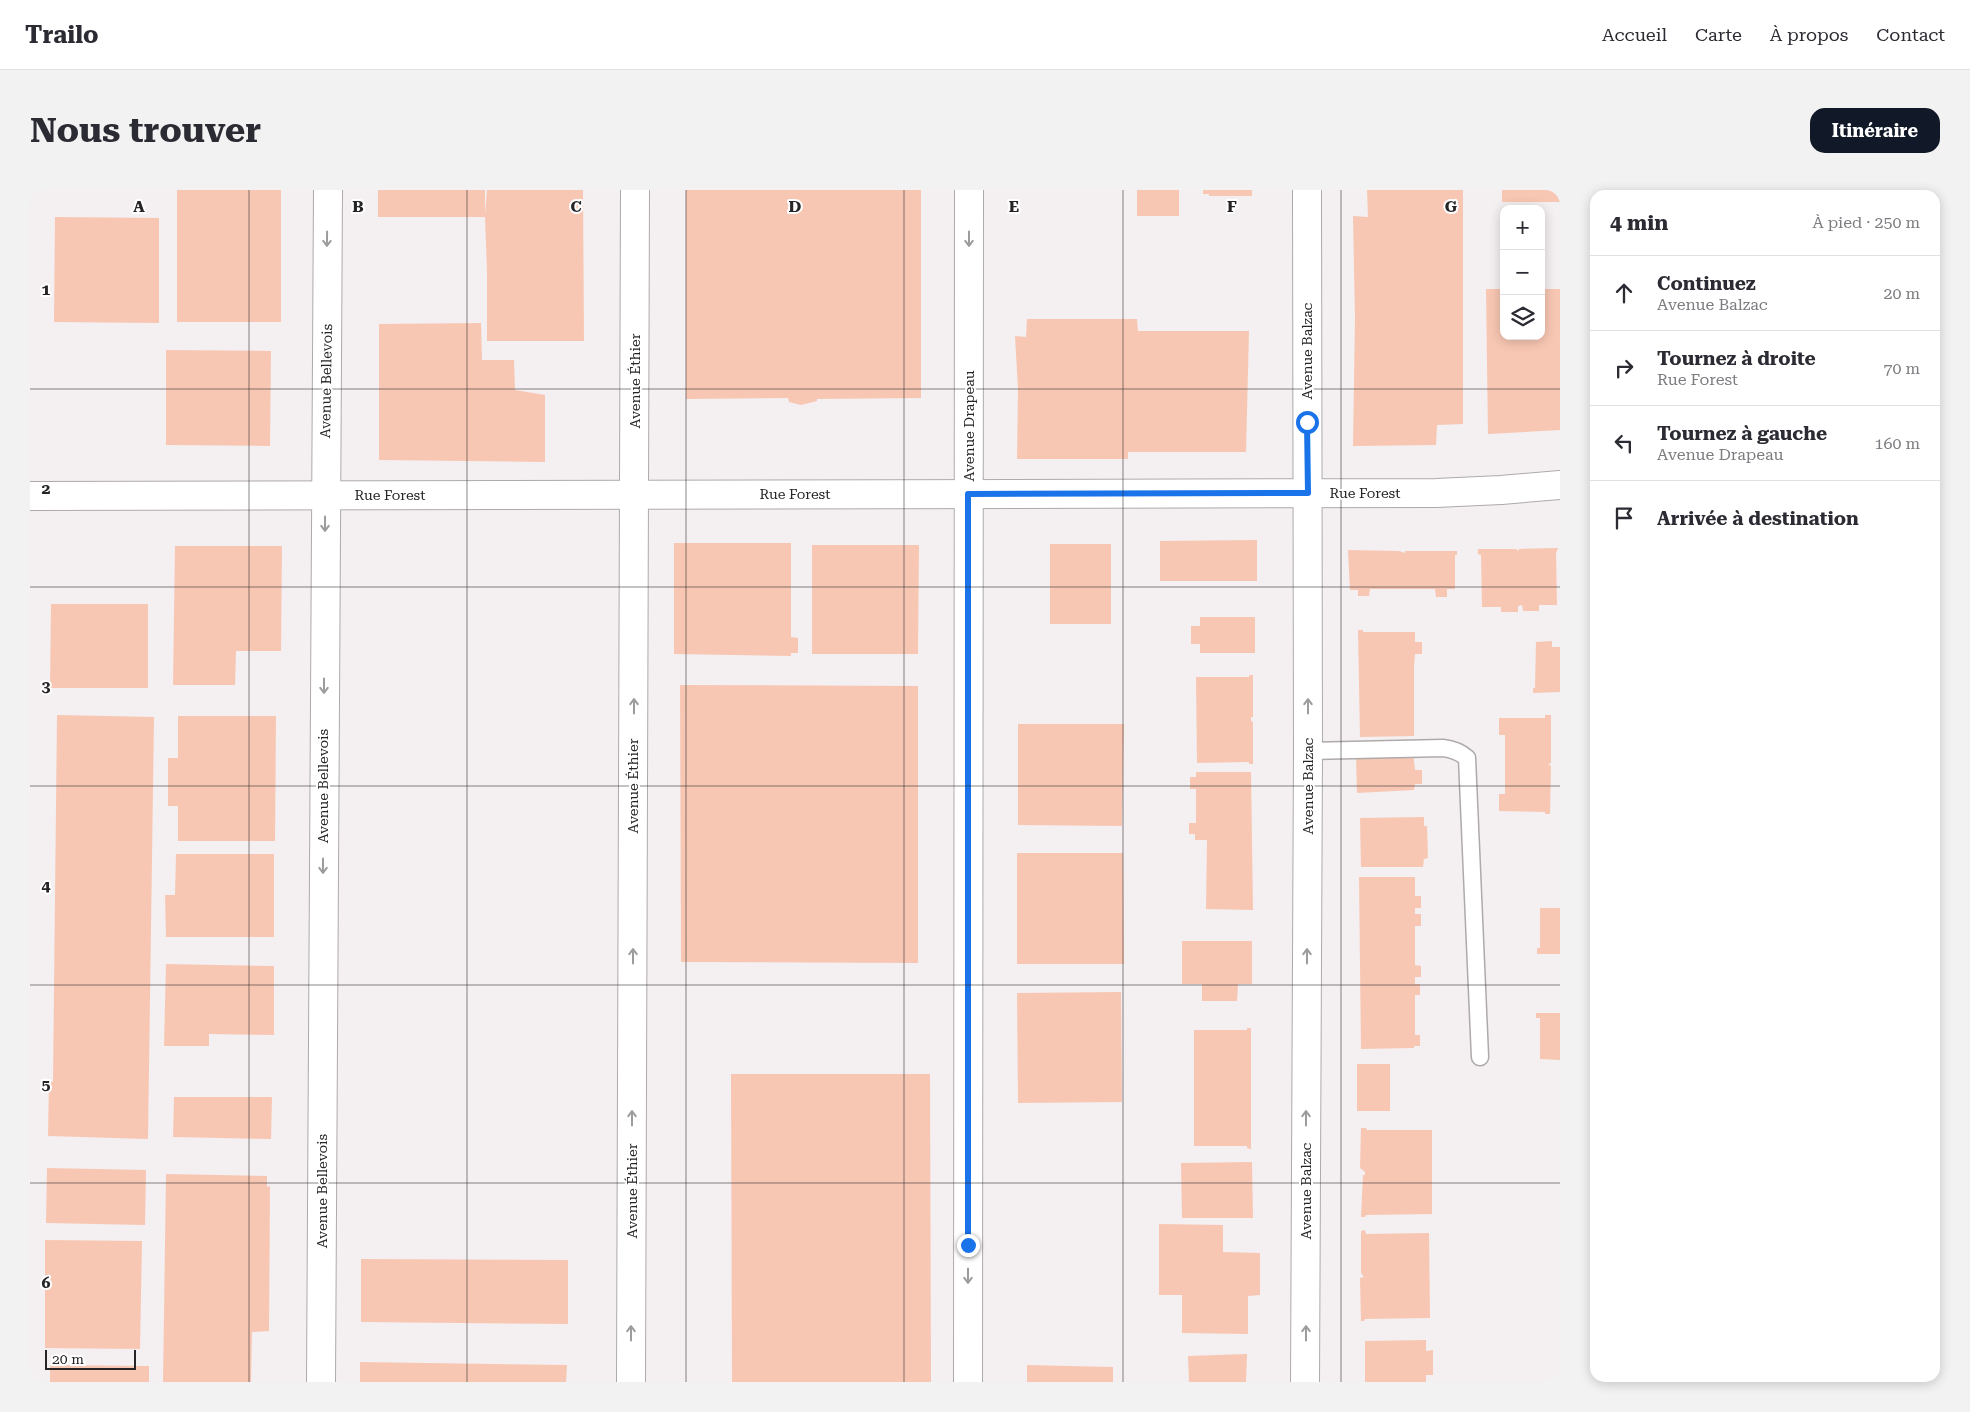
<!DOCTYPE html>
<html lang="fr">
<head>
<meta charset="utf-8">
<style>
	:root { --surface:#fff; --page:#f2f2f3; --text:#2b2b33; --muted:#7c7c81; --line:#e1e1e2; --accent:#111827 }
	body { margin:0; font-family:"Roboto Serif",serif; background:var(--page); color:var(--text) }
	.controls { position:absolute; right:15px; top:15px; display:grid; overflow:hidden; border-radius:10px; box-shadow:0 2px 12px #0003 }
	.controls button { width:45px; height:45px; display:grid; place-items:center; padding:0; border:0; border-bottom:1px solid var(--line); background:var(--surface); color:var(--text); font:25px sans-serif }
	.scale { position:absolute; left:15px; bottom:12px; width:91px; box-sizing:border-box; padding-left:5px; border:2px solid #262424; border-top:0; font-size:14px; line-height:18px; white-space:nowrap; color:#262424; -webkit-text-stroke:4px #fff; paint-order:stroke }
	.stop { position:absolute; width:15px; height:15px; margin:-11px; border:4px solid #1a73e8; border-radius:50%; background:#fff }
	.stop.end { background:#1a73e8; border-color:#fff; box-shadow:0 1px 5px #0008 }
	.list { margin:0; padding:0; list-style:none }
	h2 { display:flex; justify-content:space-between; align-items:center; height:65px; margin:0; padding:0 20px; font-size:21px }
	h2 small { font-size:16px; font-weight:400; color:var(--muted) }
	.list li { display:grid; grid-template-columns:32px 1fr auto; gap:15px; align-items:center; box-sizing:border-box; height:75px; padding:0 20px; border-top:1px solid var(--line) }
	.list b { display:block; font-size:19px; white-space:nowrap }
	.list p { margin:0; font-size:16px; white-space:nowrap; color:var(--muted) }
	.list em { font-size:16px; font-style:normal; color:var(--muted) }
	.icon { flex:none; width:28px; height:28px; fill:none; stroke:currentColor; stroke-width:2; stroke-linecap:round; stroke-linejoin:round }
	.map { position:relative; flex:none; width:1530px; height:1192px; overflow:hidden; border-radius:15px }
	header { display:flex; align-items:center; gap:30px; box-sizing:border-box; height:70px; padding:0 25px; background:var(--surface); border-bottom:1px solid var(--line) }
	header strong { font-size:24px }
	nav { display:flex; gap:28px; margin-inline-start:auto; font-size:18px }
	.intro { display:flex; align-items:center; justify-content:space-between; box-sizing:border-box; height:120px; padding:0 30px }
	h1 { margin:0; font-size:35px }
	.button { padding:12px 22px; border-radius:15px; background:var(--accent); color:#fff; font-size:18px; font-weight:700 }
	main { display:flex; gap:30px; padding:0 30px }
	aside { flex:1; background:var(--surface); border-radius:15px; box-shadow:0 2px 12px #0003 }
	.map>svg:first-child { display:block }
</style>
</head>
<body>
<header>
<strong>Trailo</strong>
<nav><a>Accueil</a><a>Carte</a><a>À propos</a><a>Contact</a></nav>
</header>
<div class="intro"><h1>Nous trouver</h1><a class="button">Itinéraire</a></div>
<main>
<div class="map">
<svg width="1530" height="1192" viewBox="0 0 1530 1192">
	<rect width="100%" height="100%" fill="#f4eff0"/>
	<!-- building -->
	<g fill="#f8c7b3">
		<rect x="147" y="0" width="104" height="132"/>
		<path d="M 348,0 L 455,0 L 455,25 L 457,0 L 553,0 L 554,151 L 457,151 L 457,82 L 455,27 L 348,27 Z"/>
		<path d="M 656,0 L 891,0 L 891,208 L 787,209 L 787,211 L 771,215 L 759,212 L 758,208 L 656,209 Z"/>
		<rect x="1107" y="0" width="42" height="26"/>
		<path d="M 1173,0 L 1222,0 L 1222,6 L 1179,6 L 1179,4 L 1173,4 Z"/>
		<path d="M 1337,0 L 1433,0 L 1433,234 L 1407,235 L 1406,255 L 1323,256 L 1325,128 L 1323,26 L 1338,27 Z"/>
		<rect x="1472" y="0" width="58" height="12"/>
		<path d="M 25,27 L 129,28 L 129,133 L 24,132 Z"/>
		<path d="M 1456,99 L 1474,99 L 1474,146 L 1511,146 L 1511,99 L 1530,99 L 1530,240 L 1458,244 Z"/>
		<path d="M 997,129 L 1107,129 L 1108,141 L 1219,141 L 1216,262 L 1098,262 L 1098,269 L 987,269 L 988,199 L 985,146 L 996,147 Z"/>
		<path d="M 451,133 L 452,170 L 484,170 L 485,200 L 515,205 L 515,272 L 349,270 L 349,134 Z"/>
		<path d="M 136,160 L 241,161 L 240,256 L 136,255 Z"/>
		<path d="M 1227,350 L 1227,391 L 1130,391 L 1130,351 Z"/>
		<path d="M 644,353 L 761,353 L 761,447 L 768,448 L 768,463 L 761,463 L 761,466 L 644,464 Z"/>
		<rect x="1020" y="354" width="61" height="80"/>
		<path d="M 782,355 L 889,355 L 888,464 L 782,464 Z"/>
		<path d="M 145,356 L 252,356 L 251,461 L 206,461 L 205,495 L 143,495 Z"/>
		<path d="M 1528,358 L 1526,363 L 1527,415 L 1509,415 L 1509,421 L 1493,421 L 1492,415 L 1488,416 L 1488,422 L 1471,422 L 1471,417 L 1452,417 L 1451,365 L 1448,364 L 1448,359 L 1486,359 L 1488,361 L 1489,359 Z"/>
		<path d="M 1318,360 L 1369,361 L 1375,363 L 1375,361 L 1427,361 L 1427,365 L 1425,365 L 1425,399 L 1417,399 L 1417,407 L 1406,407 L 1405,399 L 1340,399 L 1339,406 L 1328,406 L 1328,400 L 1320,400 Z"/>
		<path d="M 21,414 L 118,414 L 118,498 L 20,498 Z"/>
		<path d="M 1170,427 L 1225,427 L 1225,463 L 1170,463 L 1170,454 L 1161,454 L 1161,436 L 1170,436 Z"/>
		<path d="M 1328,440 L 1333,440 L 1333,442 L 1385,442 L 1385,452 L 1392,452 L 1392,464 L 1385,464 L 1384,477 L 1384,546 L 1330,547 Z"/>
		<path d="M 1522,451 L 1522,457 L 1530,457 L 1530,502 L 1503,503 L 1503,498 L 1505,498 L 1506,452 Z"/>
		<path d="M 1219,485 L 1223,485 L 1223,527 L 1221,527 L 1221,530 L 1222,532 L 1223,532 L 1223,574 L 1219,574 L 1219,572 L 1167,573 L 1166,487 L 1219,487 Z"/>
		<path d="M 650,495 L 888,496 L 888,773 L 651,772 Z"/>
		<path d="M 27,525 L 124,527 L 118,949 L 18,946 L 19,891 L 23,892 Z"/>
		<path d="M 1515,525 L 1521,525 L 1521,573 L 1518,574 L 1521,576 L 1520,624 L 1515,624 L 1515,622 L 1469,621 L 1469,604 L 1475,604 L 1475,545 L 1469,545 L 1469,528 L 1515,528 Z"/>
		<path d="M 148,526 L 246,526 L 245,651 L 148,651 L 148,616 L 138,616 L 138,568 L 148,568 Z"/>
		<path d="M 988,534 L 1094,534 L 1092,636 L 988,635 Z"/>
		<path d="M 1383,563 L 1385,580 L 1392,580 L 1392,594 L 1385,594 L 1384,600 L 1327,603 L 1326,565 Z"/>
		<path d="M 1166,582 L 1221,582 L 1223,720 L 1176,719 L 1177,650 L 1165,650 L 1165,644 L 1159,644 L 1159,633 L 1166,633 L 1166,599 L 1160,599 L 1160,587 L 1166,587 Z"/>
		<path d="M 1394,627 L 1394,636 L 1397,636 L 1398,668 L 1394,669 L 1393,677 L 1331,677 L 1330,628 Z"/>
		<path d="M 987,663 L 1093,663 L 1094,774 L 987,774 Z"/>
		<path d="M 146,664 L 244,664 L 244,747 L 136,747 L 135,705 L 145,705 Z"/>
		<path d="M 1329,687 L 1385,687 L 1385,706 L 1391,706 L 1391,718 L 1385,718 L 1385,724 L 1391,724 L 1391,736 L 1385,736 L 1385,775 L 1391,776 L 1391,787 L 1385,787 L 1385,794 L 1390,794 L 1390,805 L 1385,805 L 1385,845 L 1390,845 L 1390,856 L 1384,856 L 1384,858 L 1331,859 Z"/>
		<path d="M 1510,718 L 1530,718 L 1530,764 L 1507,764 L 1507,758 L 1510,758 Z"/>
		<path d="M 1152,751 L 1222,751 L 1222,794 L 1208,794 L 1207,811 L 1172,811 L 1172,794 L 1152,794 Z"/>
		<path d="M 136,774 L 244,776 L 244,845 L 179,844 L 179,856 L 134,856 Z"/>
		<path d="M 1091,802 L 1092,912 L 988,913 L 987,803 Z"/>
		<path d="M 1506,823 L 1530,823 L 1530,870 L 1510,869 L 1510,828 L 1506,828 Z"/>
		<path d="M 1217,838 L 1221,838 L 1221,959 L 1217,958 L 1217,956 L 1164,956 L 1164,840 L 1217,840 Z"/>
		<rect x="1327" y="874" width="33" height="47"/>
		<path d="M 701,884 L 900,884 L 901,1192 L 702,1192 Z"/>
		<path d="M 144,907 L 242,907 L 241,949 L 143,947 Z"/>
		<path d="M 1331,938 L 1337,938 L 1336,940 L 1402,940 L 1402,1024 L 1336,1025 L 1335,1027 L 1331,1027 L 1333,985 L 1335,985 L 1335,982 L 1330,978 Z"/>
		<path d="M 1222,972 L 1223,1028 L 1152,1028 L 1151,973 Z"/>
		<path d="M 17,978 L 116,980 L 115,1035 L 16,1033 Z"/>
		<path d="M 136,984 L 237,986 L 237,997 L 240,996 L 239,1141 L 222,1142 L 221,1192 L 133,1192 Z"/>
		<path d="M 1129,1034 L 1193,1035 L 1193,1062 L 1230,1063 L 1230,1105 L 1218,1106 L 1218,1144 L 1152,1143 L 1152,1105 L 1129,1105 Z"/>
		<path d="M 1335,1040 L 1336,1044 L 1399,1043 L 1400,1128 L 1335,1129 L 1334,1131 L 1331,1131 L 1330,1088 L 1334,1087 L 1331,1083 L 1331,1041 Z"/>
		<path d="M 15,1050 L 112,1051 L 110,1159 L 15,1158 Z"/>
		<path d="M 331,1069 L 538,1070 L 538,1134 L 331,1132 Z"/>
		<path d="M 1396,1150 L 1396,1161 L 1403,1160 L 1403,1185 L 1396,1185 L 1396,1192 L 1335,1192 L 1335,1151 Z"/>
		<path d="M 1217,1164 L 1216,1192 L 1159,1192 L 1158,1166 Z"/>
		<path d="M 330,1172 L 537,1175 L 536,1192 L 330,1192 Z"/>
		<path d="M 20,1175 L 119,1176 L 119,1192 L 20,1192 Z"/>
		<path d="M 997,1175 L 1083,1177 L 1083,1192 L 997,1192 Z"/>
	</g>
	<g fill="none" stroke-linecap="round" stroke-linejoin="round">
		<!-- lane casing -->
		<g stroke="#afaaaa" stroke-width="19">
			<path id="lane" d="M 1278,561 L 1413,558 C 1422,559 1429,561 1437,568 L 1450,867"/>
		</g>
		<!-- street casing -->
		<g stroke="#afaaaa" stroke-width="30">
			<g id="street">
				<path d="M 0,306 L 1406,303 L 1471,300 L 1530,295"/>
				<path d="M 291,1192 L 298,0"/>
				<path d="M 601,1192 L 605,0"/>
				<path d="M 938,1192 L 939,0"/>
				<path d="M 1275,1192 L 1278,561 L 1277,0"/>
			</g>
		</g>
		<!-- lane -->
		<use href="#lane" stroke="#fff" stroke-width="16"/>
		<!-- street -->
		<use href="#street" stroke="#fff" stroke-width="28"/>
	</g>
	<!-- one-way arrows -->
	<defs><path id="oneway-shaft" d="M-6 0H5M1.5-3L5.5 0L1.5 3" fill="none" stroke-width="1.6" stroke-linecap="round" stroke-linejoin="round" transform="scale(1.25)"/></defs>
	<g stroke="#9d9c9c">
		<use href="#oneway-shaft" transform="translate(297 49) rotate(91)"/>
		<use href="#oneway-shaft" transform="translate(939 49) rotate(90)"/>
		<use href="#oneway-shaft" transform="translate(295 334) rotate(90)"/>
		<use href="#oneway-shaft" transform="translate(294 496) rotate(90)"/>
		<use href="#oneway-shaft" transform="translate(604 516) rotate(-90)"/>
		<use href="#oneway-shaft" transform="translate(1278 516) rotate(-90)"/>
		<use href="#oneway-shaft" transform="translate(293 676) rotate(90)"/>
		<use href="#oneway-shaft" transform="translate(603 766) rotate(-90)"/>
		<use href="#oneway-shaft" transform="translate(1277 766) rotate(-90)"/>
		<use href="#oneway-shaft" transform="translate(602 928) rotate(-90)"/>
		<use href="#oneway-shaft" transform="translate(1276 928) rotate(-90)"/>
		<use href="#oneway-shaft" transform="translate(938 1086) rotate(90)"/>
		<use href="#oneway-shaft" transform="translate(601 1143) rotate(-90)"/>
		<use href="#oneway-shaft" transform="translate(1276 1143) rotate(-90)"/>
	</g>
	<g fill="none" stroke-linecap="round" stroke-linejoin="round">
		<!-- route -->
		<path stroke="#1a73e8" stroke-width="6" d="M 938,1055 L 938,304 L 1278,303 L 1277,232"/>
	</g>
	<!-- grid -->
	<path fill="none" stroke="#262424" stroke-width="1" stroke-opacity="0.55" d="M 219,0 L 219,1192M 437,0 L 437,1192M 656,0 L 656,1192M 874,0 L 874,1192M 1093,0 L 1093,1192M 1311,0 L 1311,1192M 0,199 L 1530,199M 0,397 L 1530,397M 0,596 L 1530,596M 0,795 L 1530,795M 0,993 L 1530,993"/>
	<g text-anchor="middle" stroke-width="4" stroke-linejoin="round" paint-order="stroke">
		<!-- street labels -->
		<g font-size="14" fill="#262424" stroke="#fff">
			<text transform="translate(1277 161) rotate(-90)" y="5">Avenue Balzac</text>
			<text transform="translate(296 191) rotate(-89)" y="5">Avenue Bellevois</text>
			<text transform="translate(605 191) rotate(-90)" y="5">Avenue Éthier</text>
			<text transform="translate(939 236) rotate(-90)" y="5">Avenue Drapeau</text>
			<text x="1335" y="308">Rue Forest</text>
			<text x="765" y="309">Rue Forest</text>
			<text x="360" y="310">Rue Forest</text>
			<text transform="translate(293 596) rotate(-90)" y="5">Avenue Bellevois</text>
			<text transform="translate(603 596) rotate(-90)" y="5">Avenue Éthier</text>
			<text transform="translate(1278 596) rotate(-90)" y="5">Avenue Balzac</text>
			<text transform="translate(292 1001) rotate(-90)" y="5">Avenue Bellevois</text>
			<text transform="translate(602 1001) rotate(-90)" y="5">Avenue Éthier</text>
			<text transform="translate(1276 1001) rotate(-90)" y="5">Avenue Balzac</text>
		</g>
	</g>
	<g font-size="16" text-anchor="middle" font-weight="bold" fill="#262424" stroke="#fff" stroke-width="4" stroke-linejoin="round" paint-order="stroke">
		<text x="109" y="22">A</text>
		<text x="328" y="22">B</text>
		<text x="546" y="22">C</text>
		<text x="765" y="22">D</text>
		<text x="984" y="22">E</text>
		<text x="1202" y="22">F</text>
		<text x="1421" y="22">G</text>
		<text x="16" y="105">1</text>
		<text x="16" y="304">2</text>
		<text x="16" y="502">3</text>
		<text x="16" y="701">4</text>
		<text x="16" y="900">5</text>
		<text x="16" y="1098">6</text>
	</g>
</svg>
<div class="controls">
<button>+</button>
<button>−</button>
<button><svg class="icon" aria-label="layers" viewBox="0 0 24 24"><path d="M12 4l9 5-9 5-9-5zM3 14l9 5 9-5"/></svg></button>
</div>
<div class="scale">20 m</div>
<div class="stop" style="left:1277px;top:232px"></div>
<div class="stop end" style="left:938px;top:1055px"></div>
</div>
<aside>
<h2>4 min<small>À pied · 250 m</small></h2>
<ul class="list">
<li><svg class="icon" aria-label="ahead" viewBox="0 0 24 24"><path d="M12 20V5M6 11l6-6 6 6"/></svg><div><b>Continuez</b><p>Avenue Balzac</p></div><em>20 m</em></li>
<li><svg class="icon" aria-label="right" viewBox="0 0 24 24"><path d="M7 20v-9h11M14 6l5 5-5 5"/></svg><div><b>Tournez à droite</b><p>Rue Forest</p></div><em>70 m</em></li>
<li><svg class="icon" aria-label="left" viewBox="0 0 24 24"><path d="M17 20v-9H6M10 6l-5 5 5 5"/></svg><div><b>Tournez à gauche</b><p>Avenue Drapeau</p></div><em>160 m</em></li>
<li><svg class="icon" aria-label="arrive" viewBox="0 0 24 24"><path d="M6 21V4h12l-3 4 3 4H6"/></svg><div><b>Arrivée à destination</b></div></li>
</ul>
</aside>
</main>
</body>
</html>
